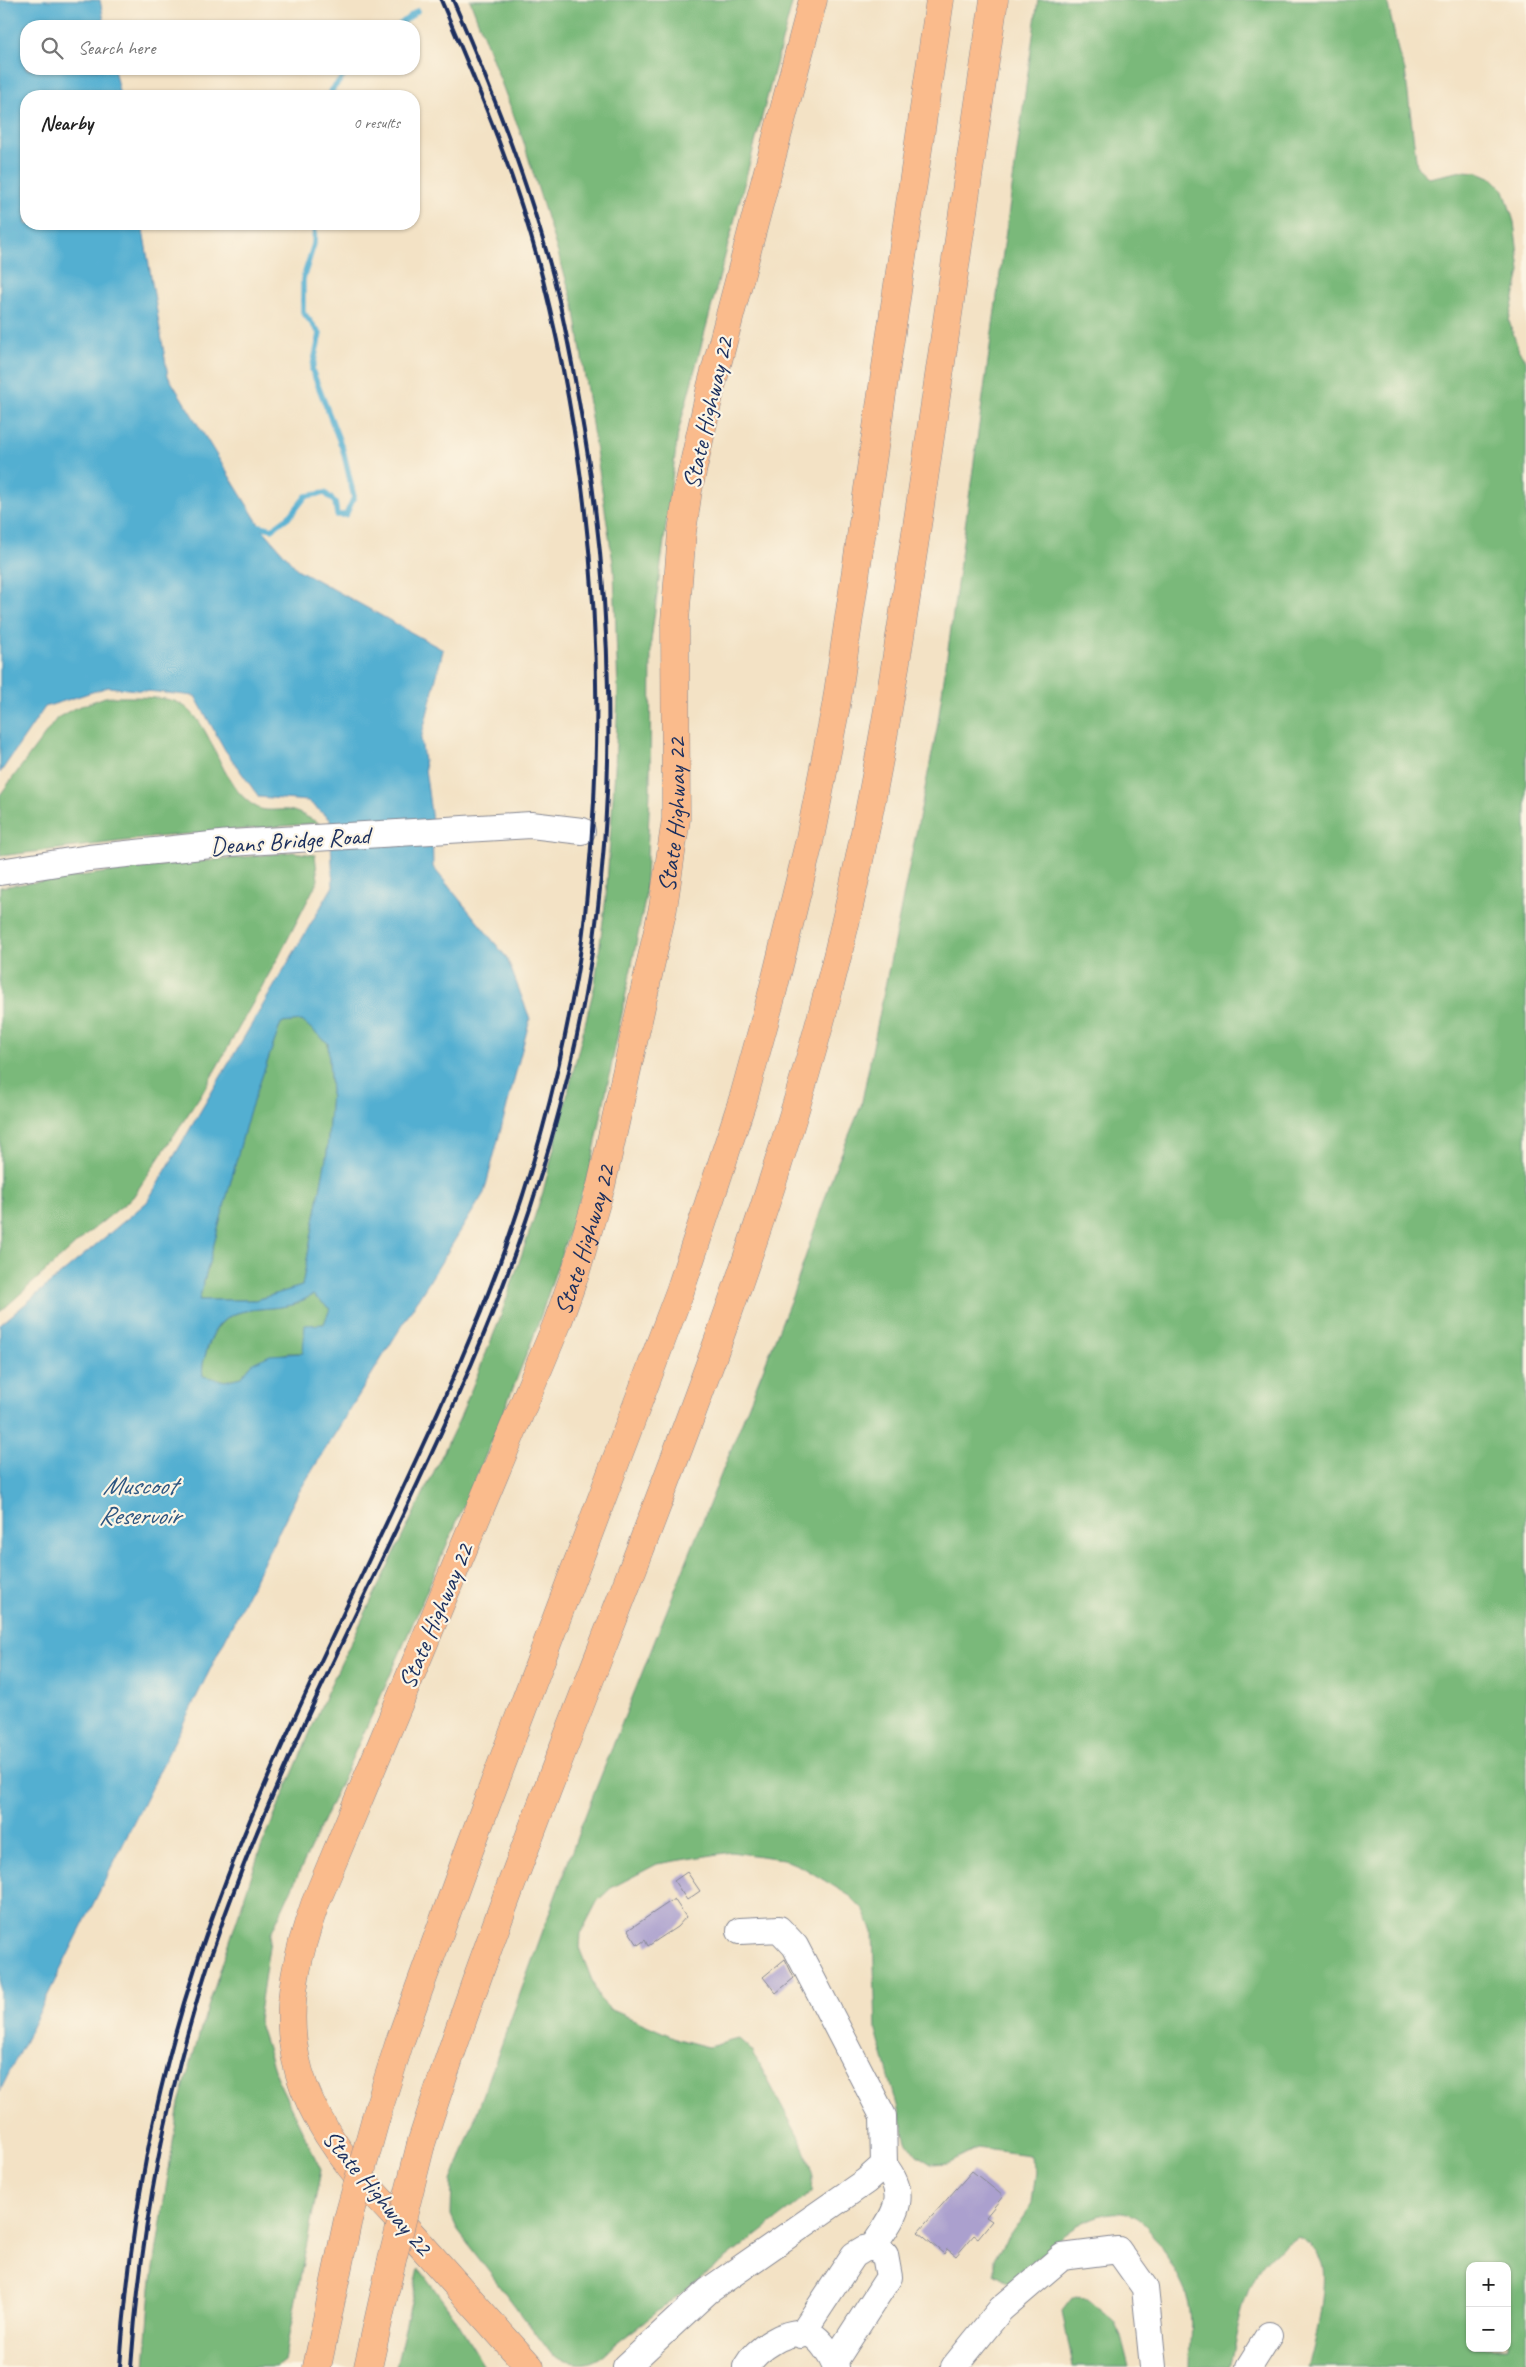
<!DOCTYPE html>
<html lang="en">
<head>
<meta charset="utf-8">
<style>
	:root { --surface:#fff; --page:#f2f2f2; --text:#222; --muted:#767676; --line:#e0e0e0 }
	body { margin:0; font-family:Caveat,sans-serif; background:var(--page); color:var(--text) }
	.controls { position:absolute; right:15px; bottom:15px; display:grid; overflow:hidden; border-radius:10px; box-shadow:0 1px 4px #0004 }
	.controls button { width:45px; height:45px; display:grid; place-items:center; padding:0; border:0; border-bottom:1px solid var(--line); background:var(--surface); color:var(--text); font:25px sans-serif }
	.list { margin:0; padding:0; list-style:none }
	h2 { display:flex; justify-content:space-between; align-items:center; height:65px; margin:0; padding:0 20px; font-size:21px }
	h2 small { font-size:16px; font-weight:400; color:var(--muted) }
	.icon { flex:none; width:28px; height:28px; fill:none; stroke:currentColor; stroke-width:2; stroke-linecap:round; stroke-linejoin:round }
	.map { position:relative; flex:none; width:1526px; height:2367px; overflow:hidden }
	.search { position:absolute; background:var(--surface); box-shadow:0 1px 4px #0004; left:20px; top:20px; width:400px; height:55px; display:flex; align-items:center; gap:12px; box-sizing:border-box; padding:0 18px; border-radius:20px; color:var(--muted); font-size:19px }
	.panel { position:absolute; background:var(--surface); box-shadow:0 1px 4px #0004; left:20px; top:90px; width:400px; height:140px; border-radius:20px }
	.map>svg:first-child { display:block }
</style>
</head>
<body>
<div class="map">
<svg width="1526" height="2367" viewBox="0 0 1526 2367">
	<rect width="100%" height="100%" fill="#fcf5e5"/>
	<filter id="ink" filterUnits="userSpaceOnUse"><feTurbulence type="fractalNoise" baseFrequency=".02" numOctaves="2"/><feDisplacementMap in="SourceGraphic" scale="10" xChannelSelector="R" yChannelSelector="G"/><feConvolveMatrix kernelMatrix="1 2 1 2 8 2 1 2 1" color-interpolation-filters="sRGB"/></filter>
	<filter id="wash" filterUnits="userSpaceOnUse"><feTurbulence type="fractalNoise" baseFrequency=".0096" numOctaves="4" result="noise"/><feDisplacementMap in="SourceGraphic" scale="20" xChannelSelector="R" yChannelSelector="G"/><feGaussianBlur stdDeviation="1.12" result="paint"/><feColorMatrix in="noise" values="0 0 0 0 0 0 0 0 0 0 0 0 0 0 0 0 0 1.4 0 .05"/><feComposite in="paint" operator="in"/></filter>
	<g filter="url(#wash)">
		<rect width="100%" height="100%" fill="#f3e2c5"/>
		<!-- forest -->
		<g fill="#7ab97a" stroke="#4a746c" fill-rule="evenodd">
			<path d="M 470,0 L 793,0 L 678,433 L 651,641 L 650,791 L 645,900 L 591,1166 L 536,1330 L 494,1436 L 385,1687 L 271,1933 L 258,2020 L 276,2076 L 321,2170 L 284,2361 L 276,2367 L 145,2367 L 151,2287 L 179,2103 L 203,2022 L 259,1853 L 327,1692 L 459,1420 L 499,1321 L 543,1192 L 595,984 L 606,897 L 615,770 L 618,693 L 614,569 L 574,305 L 523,140 Z"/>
			<path d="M 1038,0 L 1387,0 L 1399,55 L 1405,70 L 1417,167 L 1429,178 L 1462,171 L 1478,172 L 1492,178 L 1504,190 L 1514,222 L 1520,271 L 1509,321 L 1519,351 L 1526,360 L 1526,2367 L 1308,2367 C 1315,2345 1328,2284 1322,2262 C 1318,2250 1309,2244 1299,2237 C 1242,2265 1243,2312 1229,2367 L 1189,2367 C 1189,2348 1192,2328 1190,2310 C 1188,2293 1179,2279 1171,2264 C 1152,2230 1137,2199 1090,2219 C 1062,2231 1033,2263 1009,2283 L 994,2274 L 994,2258 L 1032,2203 L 1036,2170 L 1029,2155 L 977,2148 L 948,2163 L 931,2164 L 917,2155 L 907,2141 L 876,2030 L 873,1931 L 863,1909 L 850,1896 L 804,1868 L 783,1859 L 731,1852 L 657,1864 L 611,1888 L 598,1900 L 581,1933 L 580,1950 L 599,1998 L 610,2009 L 678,2039 L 708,2047 L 739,2039 L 752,2051 L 805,2149 L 813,2176 L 812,2192 L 612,2347 C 593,2367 579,2367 553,2356 L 458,2231 L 451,2215 L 452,2181 L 581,1826 L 793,1294 L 833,1174 L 861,1106 L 937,729 ZM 1470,2266 L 1507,2266 L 1507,2348 L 1470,2348 Z"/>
			<path d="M 105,697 C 120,697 164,696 177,702 C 215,719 216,786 258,808 C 266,812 280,809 288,810 C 298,811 310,819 319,823 L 166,836 L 0,856 L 0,795 L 57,718 L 73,709 Z"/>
			<path d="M 293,852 L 315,855 L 318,880 L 278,958 L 204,1090 L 133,1197 L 86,1235 L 0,1312 L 0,887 L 146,867 Z"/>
			<path d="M 302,1021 L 328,1043 L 331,1092 L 327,1153 L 302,1286 L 256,1300 L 199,1300 L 249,1113 L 281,1023 Z"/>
			<path d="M 313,1295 L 330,1309 L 324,1324 L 303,1353 L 288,1353 L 253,1363 L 241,1377 L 225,1381 L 203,1377 C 201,1365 205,1357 208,1347 C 223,1301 255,1313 292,1305 C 299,1303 306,1298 313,1295 Z"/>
			<path d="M 419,2268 L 454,2316 L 485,2367 L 396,2367 Z"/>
			<path d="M 1072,2298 L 1088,2299 L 1114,2321 L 1121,2336 L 1129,2367 L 1073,2367 L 1062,2311 Z"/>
		</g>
		<!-- water -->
		<path fill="#53afd1" stroke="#376f98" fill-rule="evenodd" d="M 0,0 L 100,0 L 105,26 L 26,26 L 26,69 L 114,69 L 120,96 L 26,96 L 26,224 L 142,224 L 168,376 L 260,526 L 297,569 L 443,650 L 421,739 L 432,821 L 433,867 L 507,958 L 530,1019 L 484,1193 L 297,1495 L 0,2091 L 0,1325 L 147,1202 L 333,886 L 330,819 L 308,801 L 259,797 L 225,750 L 195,696 L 108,687 L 45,707 L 0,773 ZM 302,1021 L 328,1043 L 331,1092 L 327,1153 L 302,1286 L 256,1300 L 199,1300 L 249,1113 L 281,1023 ZM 313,1295 L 330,1309 L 324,1324 L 305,1325 L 303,1353 L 270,1355 L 253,1363 L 241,1377 L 225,1381 L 203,1376 C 201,1365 205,1357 208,1346 C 223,1301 255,1313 292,1305 C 299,1303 306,1298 313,1295 Z"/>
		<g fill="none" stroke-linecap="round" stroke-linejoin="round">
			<!-- stream -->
			<g stroke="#53afd1" stroke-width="5.5">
				<path d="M 398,26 L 417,11"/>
				<path d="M 335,96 L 331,91 L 350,69"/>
				<path d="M 260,526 L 272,529 L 291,515 L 306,496 L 325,493 L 335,502 L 337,515 L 346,515 L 354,497 L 343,450 L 312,370 L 320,334 L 303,312 L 303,279 L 314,244 L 315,224"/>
			</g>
		</g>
		<g id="blocks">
			<!-- building -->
			<g fill="#aba0ce">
				<path d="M 687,1872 L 700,1891 L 687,1900 L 674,1881 Z"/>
				<path d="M 674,1899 L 686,1917 L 677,1927 L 648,1946 L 645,1940 L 638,1945 L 628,1930 Z"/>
				<path d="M 785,1959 L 794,1978 L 776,1993 L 763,1977 Z"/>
				<path d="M 972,2171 L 1003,2196 L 986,2217 L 992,2221 L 978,2238 L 974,2235 L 956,2256 L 947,2249 L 944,2254 L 918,2232 Z"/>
			</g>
		</g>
	</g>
	<g filter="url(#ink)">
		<use href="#blocks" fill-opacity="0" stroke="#878892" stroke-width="1"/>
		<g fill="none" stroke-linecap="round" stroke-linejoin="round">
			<!-- minor casing -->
			<g stroke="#878892" stroke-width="28">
				<g id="minor">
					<path d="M 0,872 L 89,858 L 230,843 L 531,825 L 582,831"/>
					<path d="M 740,1931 L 779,1929 L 795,1946 L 883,2116 L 884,2165"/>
					<path d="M 801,2335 L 854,2255 L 864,2249 L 873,2247 L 885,2255 L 889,2277 L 834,2362"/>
					<path d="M 626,2367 L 708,2291 L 866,2181 L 884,2165 C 911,2198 893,2216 873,2247"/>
					<path d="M 746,2367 C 756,2349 787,2328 809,2334 C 821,2338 831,2356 836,2367"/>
					<path d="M 954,2367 L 1001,2309 L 1062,2257 L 1118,2250 L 1145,2288 L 1153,2367"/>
					<path d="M 1249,2367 L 1269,2335"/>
				</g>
			</g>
			<!-- major casing -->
			<g stroke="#878892" stroke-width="29">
				<g id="major">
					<path id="s1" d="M 530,2367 C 488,2320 446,2273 404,2226 C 386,2206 367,2187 351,2167 C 281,2078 278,2008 315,1904 L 557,1324 L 575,1274 L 601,1186 L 663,908 L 676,819 L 675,621 L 682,532 L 688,490 L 711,387 L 813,0"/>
				</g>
			</g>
			<!-- highway casing -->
			<g stroke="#878892" stroke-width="29">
				<g id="highway">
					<path d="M 376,2117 L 399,2044 L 470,1848 L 680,1291 L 744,1096 L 771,998 L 809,843 L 836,706 L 940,0"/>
					<path d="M 421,2144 C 542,1763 718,1401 822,1015 C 871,835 899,650 926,465 C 949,310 971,155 994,0"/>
					<path d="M 317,2367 L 348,2219"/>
					<path d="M 368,2367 L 391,2264"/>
				</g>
			</g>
			<!-- minor -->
			<use href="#minor" stroke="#fff" stroke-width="26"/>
			<!-- major -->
			<use href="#major" stroke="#fabb8c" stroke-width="28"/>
			<!-- highway -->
			<use href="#highway" stroke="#fabb8c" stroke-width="28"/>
			<!-- rail -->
			<g stroke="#1b2f5e" stroke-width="4">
				<path d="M 120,2367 C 129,2231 153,2095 196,1965 C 264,1756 373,1564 460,1362 C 511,1245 550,1121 573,995 C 583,946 587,896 591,847 C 606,657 589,465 543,280 C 519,184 480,91 441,0"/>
				<path d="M 131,2367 C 143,2197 179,2031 241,1872 C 309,1698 399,1534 472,1363 C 522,1245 562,1121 585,995 C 620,800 614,596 579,402 C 571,357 563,312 551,268 C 526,176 491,87 453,0"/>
			</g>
			<!-- highway-bridge casing -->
			<g stroke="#878892" stroke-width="29" stroke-linecap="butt">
				<g id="highway-bridge">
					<path d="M 348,2219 L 376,2117"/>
					<path d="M 391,2264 L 421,2144"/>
				</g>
			</g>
			<!-- highway-bridge -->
			<use href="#highway-bridge" stroke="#fabb8c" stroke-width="28"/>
		</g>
	</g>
	<g text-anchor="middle" stroke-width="4.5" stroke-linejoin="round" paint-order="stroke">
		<!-- street labels -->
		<g font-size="25" fill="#1b2f5e" stroke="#fcf5e5">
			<text transform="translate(707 413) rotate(-77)" y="9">State Highway 22</text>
			<text dy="9" stroke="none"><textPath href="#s1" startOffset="1701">State Highway 22</textPath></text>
			<text transform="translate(290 840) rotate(-4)" y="9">Deans Bridge Road</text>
			<text dy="9" stroke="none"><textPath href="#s1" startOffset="1266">State Highway 22</textPath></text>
			<text transform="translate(435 1616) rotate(-67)" y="9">State Highway 22</text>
			<text transform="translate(378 2192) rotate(50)" y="9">State Highway 22</text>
		</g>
		<!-- water labels -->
		<g font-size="26" font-style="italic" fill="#2c5580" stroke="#fcf5e5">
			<text x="139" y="1494">Muscoot<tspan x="139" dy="30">Reservoir</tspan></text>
		</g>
	</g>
</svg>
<div class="controls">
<button>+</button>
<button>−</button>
</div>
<div class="search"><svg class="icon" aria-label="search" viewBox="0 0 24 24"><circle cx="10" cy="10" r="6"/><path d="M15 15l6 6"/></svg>Search here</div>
<section class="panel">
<h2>Nearby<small>0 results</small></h2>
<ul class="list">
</ul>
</section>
</div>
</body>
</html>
